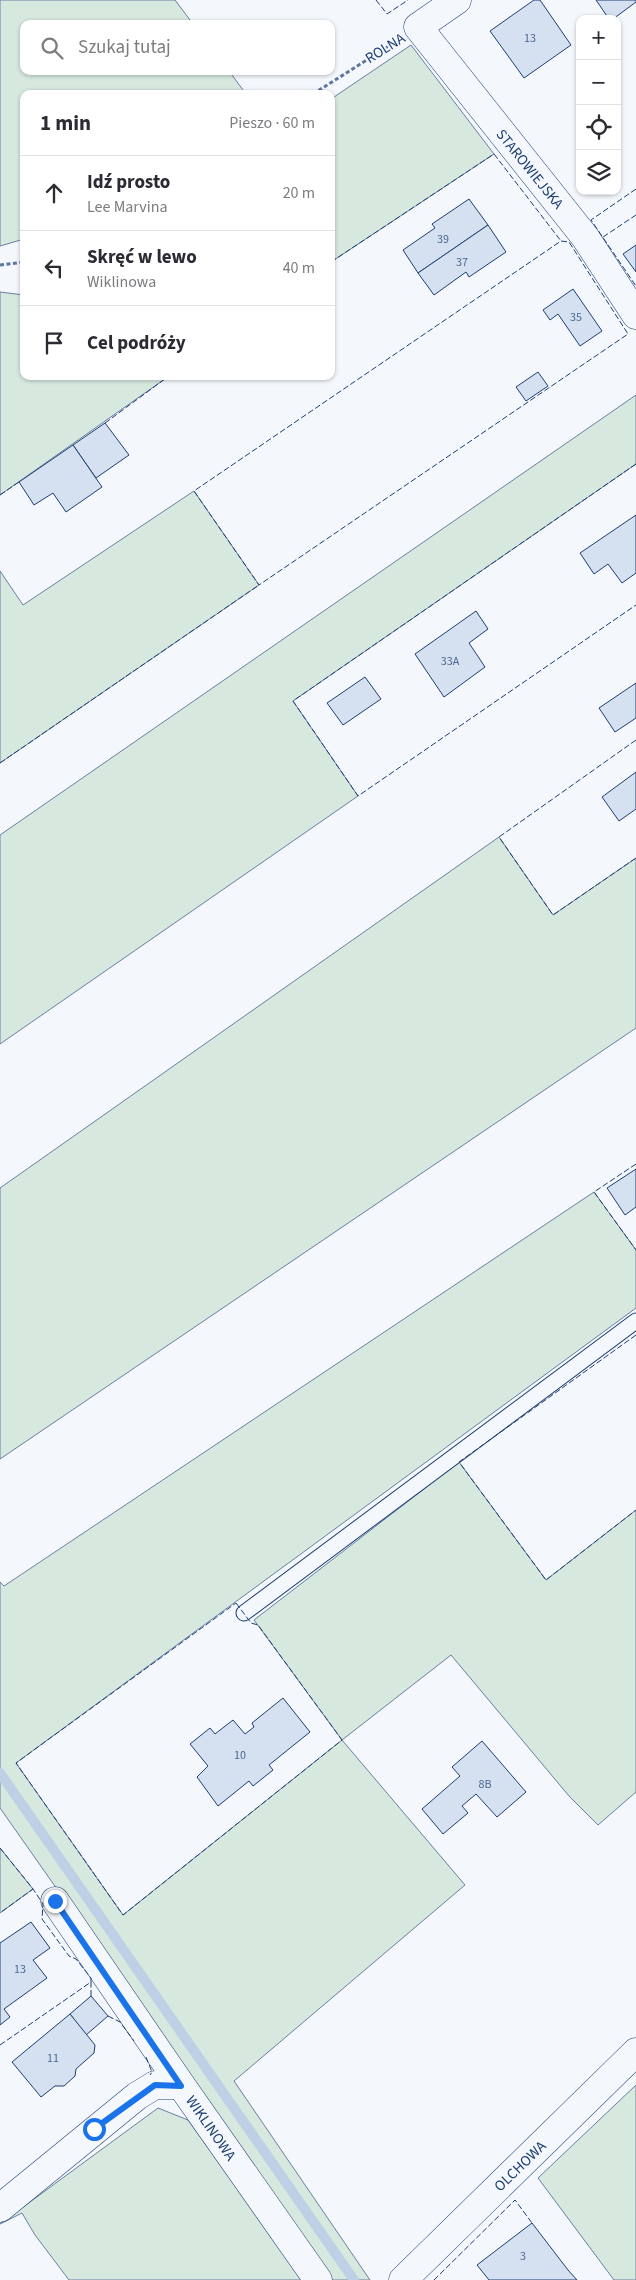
<!DOCTYPE html>
<html lang="pl">
<head>
<meta charset="utf-8">
<style>
	:root { --surface:#fff; --page:#f7f7f7; --text:#2b2b33; --muted:#7c7c81; --line:#e1e1e2 }
	body { margin:0; font-family:"Source Sans 3",sans-serif; background:var(--page); color:var(--text) }
	.controls { position:absolute; right:15px; top:15px; display:grid; overflow:hidden; border-radius:10px; box-shadow:0 1px 4px #0004 }
	.controls button { width:45px; height:45px; display:grid; place-items:center; padding:0; border:0; border-bottom:1px solid var(--line); background:var(--surface); color:var(--text); font:25px sans-serif }
	.stop { position:absolute; width:15px; height:15px; margin:-11px; border:4px solid #1a73e8; border-radius:50%; background:#fff }
	.stop.end { background:#1a73e8; border-color:#fff; box-shadow:0 1px 5px #0008 }
	.list { margin:0; padding:0; list-style:none }
	h2 { display:flex; justify-content:space-between; align-items:center; height:65px; margin:0; padding:0 20px; font-size:21px }
	h2 small { font-size:16px; font-weight:400; color:var(--muted) }
	.list li { display:grid; grid-template-columns:32px 1fr auto; gap:15px; align-items:center; box-sizing:border-box; height:75px; padding:0 20px; border-top:1px solid var(--line) }
	.list b { display:block; font-size:19px; white-space:nowrap }
	.list p { margin:0; font-size:16px; white-space:nowrap; color:var(--muted) }
	.list em { font-size:16px; font-style:normal; color:var(--muted) }
	.icon { flex:none; width:28px; height:28px; fill:none; stroke:currentColor; stroke-width:2; stroke-linecap:round; stroke-linejoin:round }
	.map { position:relative; flex:none; width:636px; height:2280px; overflow:hidden }
	.search { position:absolute; background:var(--surface); box-shadow:0 1px 4px #0004; left:20px; top:20px; width:315px; height:55px; display:flex; align-items:center; gap:12px; box-sizing:border-box; padding:0 18px; border-radius:10px; color:var(--muted); font-size:19px }
	.panel { position:absolute; background:var(--surface); box-shadow:0 1px 4px #0004; left:20px; top:90px; width:315px; height:290px; border-radius:10px }
	.map>svg:first-child { display:block }
</style>
</head>
<body>
<div class="map">
<svg width="636" height="2280" viewBox="0 0 636 2280">
	<rect width="100%" height="100%" fill="#f4f7fb"/>
	<!-- green -->
	<g fill="#d7e8df" stroke="#687fa3">
		<path d="M 0,0 L 175,0 L 193,24 L 24,24 L 24,71 L 229,71 L 246,94 L 24,94 L 24,239 L 0,246 Z"/>
		<path d="M 411,45 L 494,154 L 331,262 L 331,99 Z"/>
		<path d="M 0,292 L 24,295 L 24,376 L 169,376 L 0,495 Z"/>
		<path d="M 636,395 L 636,464 L 293,701 L 358,796 L 0,1044 L 0,835 Z"/>
		<path d="M 194,491 L 259,585 L 0,763 L 0,571 L 23,605 Z"/>
		<path d="M 499,837 L 553,915 L 636,858 L 636,1028 L 0,1459 L 0,1188 Z"/>
		<path d="M 594,1192 L 636,1250 L 636,1308 L 16,1763 L 123,1915 L 342,1740 L 254,1620 L 459,1462 L 546,1580 L 636,1510 L 636,1792 L 598,1825 L 569,1796 L 451,1655 L 342,1740 L 465,1885 L 234,2081 L 370,2280 L 332,2280 L 0,1808 L 0,1582 L 4,1586 Z"/>
		<path d="M 0,1848 L 33,1889 L 0,1913 Z"/>
		<path d="M 636,2085 L 636,2280 L 614,2280 L 538,2178 Z"/>
		<path d="M 158,2108 L 188,2120 L 303,2280 L 69,2280 L 35,2235 L 22,2213 L 0,2224 Z"/>
	</g>
	<g fill="none" stroke-linecap="round" stroke-linejoin="round">
		<!-- stream -->
		<path stroke="#bed0e5" stroke-width="10" d="M 0,1773 L 354,2280"/>
	</g>
	<!-- building -->
	<g fill="#d5e0f0" stroke="#1d3f73">
		<path d="M 534,0 L 540,0 L 571,45 L 524,78 L 490,31 Z"/>
		<path d="M 596,0 L 636,0 L 636,2 L 613,19 L 609,19 Z"/>
		<path d="M 469,199 L 488,225 L 418,273 L 403,250 L 435,228 L 432,224 Z"/>
		<path d="M 488,225 L 506,252 L 469,277 L 466,272 L 434,295 L 418,273 Z"/>
		<path d="M 636,245 L 636,272 L 623,254 Z"/>
		<path d="M 573,289 L 602,331 L 580,346 L 558,314 L 550,320 L 543,310 Z"/>
		<path d="M 538,372 L 548,386 L 526,401 L 516,387 Z"/>
		<path d="M 105,423 L 129,455 L 96,478 L 73,445 Z"/>
		<path d="M 73,445 L 102,487 L 66,512 L 53,493 L 34,505 L 19,482 Z"/>
		<path d="M 636,515 L 636,573 L 622,583 L 608,564 L 594,574 L 580,553 Z"/>
		<path d="M 476,611 L 488,629 L 469,643 L 485,667 L 444,697 L 415,654 Z"/>
		<path d="M 365,677 L 381,699 L 343,725 L 327,703 Z"/>
		<path d="M 636,683 L 636,718 L 615,732 L 599,708 Z"/>
		<path d="M 636,772 L 636,809 L 619,821 L 602,797 Z"/>
		<path d="M 636,1169 L 636,1207 L 625,1215 L 607,1188 Z"/>
		<path d="M 283,1698 L 310,1732 L 269,1765 L 273,1770 L 253,1786 L 249,1781 L 218,1806 L 197,1777 L 208,1766 L 190,1744 L 210,1728 L 215,1734 L 233,1720 L 245,1734 L 254,1727 L 252,1723 Z"/>
		<path d="M 482,1741 L 526,1792 L 497,1817 L 476,1794 L 462,1806 L 468,1813 L 443,1834 L 422,1809 L 460,1776 L 452,1767 Z"/>
		<path d="M 31,1922 L 50,1948 L 33,1960 L 47,1978 L 4,2009 L 10,2017 L 0,2025 L 0,1943 Z"/>
		<path d="M 91,1996 L 108,2016 L 86,2035 L 70,2014 Z"/>
		<path d="M 70,2014 L 95,2045 L 94,2053 L 76,2069 L 75,2076 L 64,2086 L 55,2086 L 41,2097 L 12,2062 Z"/>
		<path d="M 532,2223 L 568,2270 L 577,2280 L 489,2280 L 477,2265 Z"/>
	</g>
	<g fill="none" stroke-linecap="round" stroke-linejoin="round">
		<!-- lane casing -->
		<g stroke="#1d3f73" stroke-width="17">
			<path id="lane" d="M 244,1613 L 636,1321"/>
		</g>
		<!-- street casing -->
		<g stroke="#1d3f73" stroke-width="29">
			<g id="street">
				<path d="M 457,0 L 418,27 L 585,237 L 636,315"/>
				<path d="M 55,1901 L 181,2085 L 318,2280"/>
				<path d="M 0,2208 L 137,2096 L 155,2085 L 181,2085"/>
				<path d="M 403,2280 L 636,2052"/>
			</g>
		</g>
		<!-- path -->
		<g stroke="#5e769c" stroke-width="3" stroke-dasharray="4 2.5" stroke-linecap="butt">
			<path d="M 313,94 L 392,44"/>
			<path d="M 0,265 L 24,262"/>
		</g>
		<!-- lane -->
		<use href="#lane" stroke="#f4f7fb" stroke-width="15"/>
		<!-- street -->
		<use href="#street" stroke="#f4f7fb" stroke-width="28"/>
		<!-- fence -->
		<g stroke="#1d3f73" stroke-width="1" stroke-dasharray="6 2.5" stroke-linecap="butt">
			<path d="M 376,0 L 387,14 L 408,0"/>
			<path d="M 636,189 L 591,220 L 636,286"/>
			<path d="M 603,237 L 636,215"/>
			<path d="M 561,241 L 569,242 L 628,334 L 259,585 L 194,491 Z"/>
			<path d="M 331,262 L 494,154 L 561,241"/>
			<path d="M 105,423 L 169,376"/>
			<path d="M 636,464 L 293,701 L 358,796 L 636,605"/>
			<path d="M 0,495 L 19,482"/>
			<path d="M 636,740 L 499,837 L 553,915 L 636,858"/>
			<path d="M 0,763 L 259,585"/>
			<path d="M 636,1164 L 594,1192 L 636,1250"/>
			<path d="M 636,1335 L 459,1462 L 546,1580 L 636,1510"/>
			<path d="M 236,1603 L 251,1623 L 258,1625 L 342,1740 L 123,1915 L 16,1763 Z"/>
			<path d="M 0,1848 L 33,1889 L 0,1913"/>
			<path d="M 91,1996 L 91,1982"/>
			<path d="M 108,2016 L 120,2022 L 134,2041"/>
			<path d="M 0,2045 L 91,1982 L 91,1978 L 76,1959 L 69,1956 L 42,1919 L 43,1904 L 33,1889"/>
			<path d="M 146,2057 L 152,2072 L 150,2075"/>
			<path d="M 434,2280 L 515,2200 L 532,2223"/>
		</g>
	</g>
	<g fill="none" stroke-linecap="round" stroke-linejoin="round">
		<!-- route -->
		<path stroke="#1a73e8" stroke-width="6" d="M 55,1901 L 181,2086 L 155,2085 L 94,2129"/>
	</g>
	<g text-anchor="middle" stroke-width="4" stroke-linejoin="round" paint-order="stroke">
		<!-- number labels -->
		<g font-size="12" fill="#4b6792">
			<text x="530" y="42">13</text>
			<text x="443" y="243">39</text>
			<text x="462" y="266">37</text>
			<text x="576" y="321">35</text>
			<text x="450" y="665">33A</text>
			<text x="240" y="1759">10</text>
			<text x="485" y="1788">8B</text>
			<text x="20" y="1973">13</text>
			<text x="53" y="2062">11</text>
			<text x="523" y="2260">3</text>
		</g>
		<!-- street labels -->
		<g font-size="15" fill="#1d3f73" stroke="#f4f7fb">
			<text transform="translate(385 48) rotate(-32)" y="5">ROLNA</text>
			<text transform="translate(530 169) rotate(51)" y="5">STAROWIEJSKA</text>
			<text transform="translate(211 2128) rotate(55)" y="5">WIKLINOWA</text>
			<text transform="translate(520 2166) rotate(-44)" y="5">OLCHOWA</text>
		</g>
	</g>
</svg>
<div class="controls">
<button>+</button>
<button>−</button>
<button><svg class="icon" aria-label="locate" viewBox="0 0 24 24"><circle cx="12" cy="12" r="6"/><path d="M12 2v4M12 18v4M2 12h4M18 12h4"/></svg></button>
<button><svg class="icon" aria-label="layers" viewBox="0 0 24 24"><path d="M12 4l9 5-9 5-9-5zM3 14l9 5 9-5"/></svg></button>
</div>
<div class="stop" style="left:94px;top:2129px"></div>
<div class="stop end" style="left:55px;top:1901px"></div>
<div class="search"><svg class="icon" aria-label="search" viewBox="0 0 24 24"><circle cx="10" cy="10" r="6"/><path d="M15 15l6 6"/></svg>Szukaj tutaj</div>
<section class="panel">
<h2>1 min<small>Pieszo · 60 m</small></h2>
<ul class="list">
<li><svg class="icon" aria-label="ahead" viewBox="0 0 24 24"><path d="M12 20V5M6 11l6-6 6 6"/></svg><div><b>Idź prosto</b><p>Lee Marvina</p></div><em>20 m</em></li>
<li><svg class="icon" aria-label="left" viewBox="0 0 24 24"><path d="M17 20v-9H6M10 6l-5 5 5 5"/></svg><div><b>Skręć w lewo</b><p>Wiklinowa</p></div><em>40 m</em></li>
<li><svg class="icon" aria-label="arrive" viewBox="0 0 24 24"><path d="M6 21V4h12l-3 4 3 4H6"/></svg><div><b>Cel podróży</b></div></li>
</ul>
</section>
</div>
</body>
</html>
